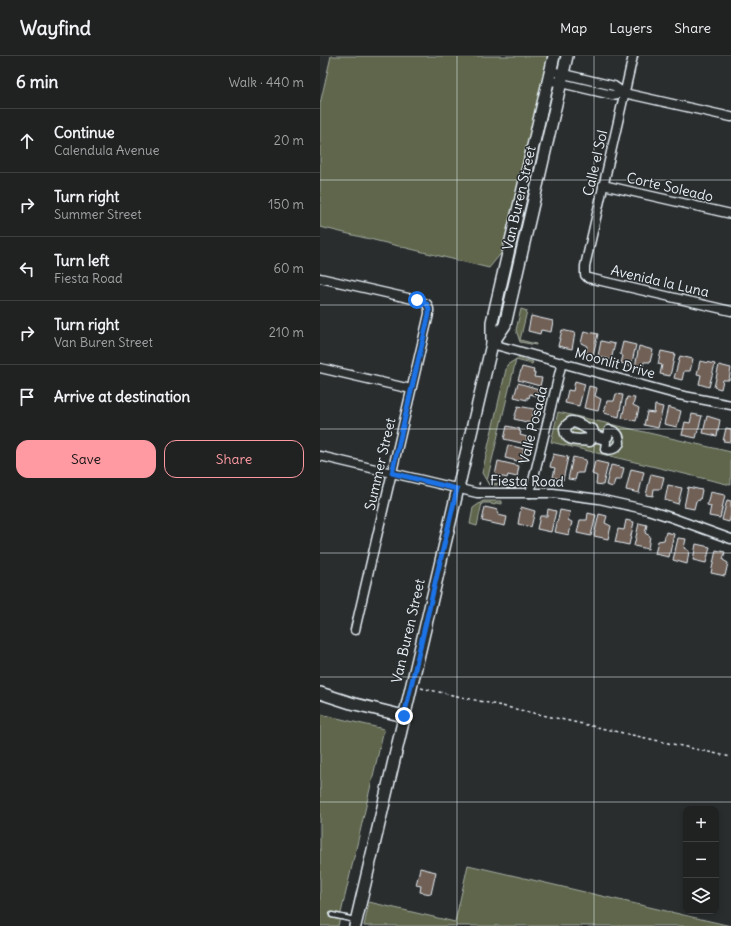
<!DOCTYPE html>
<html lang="en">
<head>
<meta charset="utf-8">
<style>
	:root { --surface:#202222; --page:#2d2f2f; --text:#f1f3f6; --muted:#a2a4a5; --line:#3d3f40; --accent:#ff9aa2 }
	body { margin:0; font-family:Delius,sans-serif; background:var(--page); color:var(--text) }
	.controls { position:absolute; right:12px; bottom:12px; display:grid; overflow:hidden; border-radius:8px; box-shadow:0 2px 6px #0003 }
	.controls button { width:36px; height:36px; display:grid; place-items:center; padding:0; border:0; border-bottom:1px solid var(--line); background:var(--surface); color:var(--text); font:20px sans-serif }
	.stop { position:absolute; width:12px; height:12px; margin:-9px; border:3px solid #1a73e8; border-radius:50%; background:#fff }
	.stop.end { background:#1a73e8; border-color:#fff; box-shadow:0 1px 4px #0008 }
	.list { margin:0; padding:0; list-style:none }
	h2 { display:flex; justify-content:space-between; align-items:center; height:52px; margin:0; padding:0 16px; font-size:17px }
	h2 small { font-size:13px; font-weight:400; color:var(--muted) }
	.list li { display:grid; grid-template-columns:26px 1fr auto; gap:12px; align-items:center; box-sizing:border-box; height:64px; padding:0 16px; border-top:1px solid var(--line) }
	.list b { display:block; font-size:15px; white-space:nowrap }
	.list p { margin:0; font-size:13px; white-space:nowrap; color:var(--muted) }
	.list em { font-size:13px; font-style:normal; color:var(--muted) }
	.actions { display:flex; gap:8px; padding:12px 16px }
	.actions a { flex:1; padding:9px 0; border:1px solid var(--accent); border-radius:12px; text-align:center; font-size:14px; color:var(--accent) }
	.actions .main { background:var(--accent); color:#111 }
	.icon { flex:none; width:22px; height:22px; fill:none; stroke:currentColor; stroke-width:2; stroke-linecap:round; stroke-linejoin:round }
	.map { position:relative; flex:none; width:411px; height:870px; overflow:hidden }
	header { display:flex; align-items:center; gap:24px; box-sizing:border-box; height:56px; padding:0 20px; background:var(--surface); border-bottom:1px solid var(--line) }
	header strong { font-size:19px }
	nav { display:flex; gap:22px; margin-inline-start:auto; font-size:14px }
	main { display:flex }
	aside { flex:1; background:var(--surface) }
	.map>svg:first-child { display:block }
</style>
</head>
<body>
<header>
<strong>Wayfind</strong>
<nav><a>Map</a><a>Layers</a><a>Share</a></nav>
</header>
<main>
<aside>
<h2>6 min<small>Walk · 440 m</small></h2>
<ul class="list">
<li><svg class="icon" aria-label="ahead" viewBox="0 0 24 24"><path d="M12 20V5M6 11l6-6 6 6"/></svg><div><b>Continue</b><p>Calendula Avenue</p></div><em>20 m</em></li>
<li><svg class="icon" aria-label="right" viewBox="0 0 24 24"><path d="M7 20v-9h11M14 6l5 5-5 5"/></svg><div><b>Turn right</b><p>Summer Street</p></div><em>150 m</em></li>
<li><svg class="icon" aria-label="left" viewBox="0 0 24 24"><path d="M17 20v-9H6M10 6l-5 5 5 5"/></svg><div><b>Turn left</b><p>Fiesta Road</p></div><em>60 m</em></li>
<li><svg class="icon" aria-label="right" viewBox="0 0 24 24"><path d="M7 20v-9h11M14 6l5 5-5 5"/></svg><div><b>Turn right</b><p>Van Buren Street</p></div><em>210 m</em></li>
<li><svg class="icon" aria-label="arrive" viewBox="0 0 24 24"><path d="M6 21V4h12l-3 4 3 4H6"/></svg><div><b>Arrive at destination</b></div></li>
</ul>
<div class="actions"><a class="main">Save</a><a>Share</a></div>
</aside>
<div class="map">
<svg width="411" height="870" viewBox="0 0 411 870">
	<rect width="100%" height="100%" fill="#2a2d2e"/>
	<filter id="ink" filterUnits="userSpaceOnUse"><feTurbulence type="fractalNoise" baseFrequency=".025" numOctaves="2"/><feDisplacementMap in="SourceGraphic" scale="8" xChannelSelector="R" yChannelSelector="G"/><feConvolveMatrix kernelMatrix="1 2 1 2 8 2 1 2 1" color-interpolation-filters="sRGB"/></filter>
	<g filter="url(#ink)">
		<!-- green -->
		<g fill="#5f664c" stroke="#a4aca2">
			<path d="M 11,0 L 229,0 L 183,195 L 169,212 L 0,171 L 0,48 Z"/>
			<path d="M 201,253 L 207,255 L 200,284 L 216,288 L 216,289 L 200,286 L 196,274 Z"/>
			<path d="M 198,302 L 213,306 L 212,308 L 196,304 L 167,425 L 170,428 L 182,427 L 182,429 L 169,429 L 162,417 L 187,309 Z"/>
			<path d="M 238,356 L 411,396 L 411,429 L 231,386 Z"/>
			<path d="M 163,445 L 182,445 L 182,448 L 176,447 L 175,449 L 171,448 L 171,447 L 162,447 L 157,470 L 150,468 L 153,452 Z"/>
			<path d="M 0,658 L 64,673 L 18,870 L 0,870 Z"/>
			<path d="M 148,809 L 411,870 L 44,870 L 49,846 L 135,866 Z"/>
		</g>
		<!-- building -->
		<g fill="#706057" stroke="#e8f1f8">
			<path d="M 211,260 L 233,265 L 231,276 L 221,274 L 220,278 L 208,275 Z"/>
			<path d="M 242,274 L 255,277 L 252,293 L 238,290 Z"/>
			<path d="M 264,275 L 278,278 L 273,299 L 266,297 L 267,290 L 261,287 Z"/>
			<path d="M 281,285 L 295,288 L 291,304 L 278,300 Z"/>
			<path d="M 303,286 L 316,289 L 311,310 L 301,307 L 303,300 L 300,298 Z"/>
			<path d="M 319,290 L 333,294 L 330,306 L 324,306 L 322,313 L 315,311 Z"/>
			<path d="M 341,295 L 355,298 L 350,320 L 340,318 L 342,309 L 338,308 Z"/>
			<path d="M 360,300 L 373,303 L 370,315 L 364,315 L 362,324 L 354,322 Z"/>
			<path d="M 380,305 L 395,308 L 389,331 L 379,328 L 381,319 L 377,318 Z"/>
			<path d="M 399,309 L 411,312 L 409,324 L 403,324 L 401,333 L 394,331 Z"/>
			<path d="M 202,311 L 214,314 L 213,317 L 215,317 L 214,321 L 222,322 L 220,330 L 198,324 Z"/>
			<path d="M 255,325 L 265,328 L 259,350 L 245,347 L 248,334 L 253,335 Z"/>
			<path d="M 198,327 L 219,333 L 217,340 L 210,338 L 209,342 L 207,341 L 207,344 L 194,341 Z"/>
			<path d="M 269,330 L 277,332 L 275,340 L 281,343 L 278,355 L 264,352 Z"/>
			<path d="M 296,338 L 303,339 L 299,361 L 284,357 L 287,345 L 294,345 Z"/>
			<path d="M 307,341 L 315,342 L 313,349 L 319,352 L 316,365 L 302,362 Z"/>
			<path d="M 335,349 L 343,351 L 338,372 L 324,369 L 327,356 L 334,357 Z"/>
			<path d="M 198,350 L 214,353 L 211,367 L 194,363 Z"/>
			<path d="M 348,351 L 361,355 L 357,371 L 344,368 Z"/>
			<path d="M 372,358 L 382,360 L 376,382 L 362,379 L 365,366 L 370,367 Z"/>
			<path d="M 387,360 L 400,364 L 397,380 L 383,377 Z"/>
			<path d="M 187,370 L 200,373 L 199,375 L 201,376 L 200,379 L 207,381 L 206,388 L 184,383 Z"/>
			<path d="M 406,372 L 411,373 L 411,386 L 403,385 Z"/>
			<path d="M 188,389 L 204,393 L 201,406 L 185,402 Z"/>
			<path d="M 233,398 L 248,401 L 243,424 L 233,421 L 235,412 L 230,411 Z"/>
			<path d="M 253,401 L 266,404 L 263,417 L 257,417 L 255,424 L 248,423 Z"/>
			<path d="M 178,405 L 199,410 L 197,421 L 188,419 L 187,422 L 175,419 Z"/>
			<path d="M 275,405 L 288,408 L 283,429 L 276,428 L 277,420 L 272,418 Z"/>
			<path d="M 291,409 L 304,412 L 301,424 L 295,424 L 293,431 L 286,429 Z"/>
			<path d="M 311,413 L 324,416 L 319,437 L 306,434 Z"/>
			<path d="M 331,418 L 344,421 L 341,433 L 334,433 L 333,440 L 326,439 Z"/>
			<path d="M 348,429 L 362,432 L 358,448 L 345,444 Z"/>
			<path d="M 368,431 L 382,434 L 380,444 L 376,445 L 374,453 L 364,451 Z"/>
			<path d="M 390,436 L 405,439 L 400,462 L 389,460 L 391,450 L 387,449 Z"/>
			<path d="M 407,444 L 411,445 L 411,459 L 409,466 L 402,464 Z"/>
			<path d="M 165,451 L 178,454 L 177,457 L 179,457 L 178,459 L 187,461 L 185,470 L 162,465 Z"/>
			<path d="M 201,451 L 215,455 L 211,471 L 198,468 Z"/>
			<path d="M 228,453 L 236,455 L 231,476 L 217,473 L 220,460 L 227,460 Z"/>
			<path d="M 240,454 L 250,456 L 248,464 L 252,466 L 249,479 L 235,476 Z"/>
			<path d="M 268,457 L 276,459 L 271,480 L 257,477 L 260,464 L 267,464 Z"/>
			<path d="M 279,458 L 287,460 L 285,467 L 291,470 L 288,483 L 274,480 Z"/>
			<path d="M 306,464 L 314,466 L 309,489 L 295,486 L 298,473 L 304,474 Z"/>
			<path d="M 319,467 L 327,469 L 325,477 L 330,480 L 328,493 L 314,490 Z"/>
			<path d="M 346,476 L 354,478 L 349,501 L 335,498 L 338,485 L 344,484 Z"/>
			<path d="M 358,482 L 366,483 L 364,492 L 369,495 L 367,508 L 353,504 Z"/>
			<path d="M 376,488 L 390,491 L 386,507 L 373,504 Z"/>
			<path d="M 396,494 L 405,496 L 403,504 L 408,507 L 405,520 L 391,517 Z"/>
			<path d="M 100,812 L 116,816 L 111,838 L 100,836 L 101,830 L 96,829 Z"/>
		</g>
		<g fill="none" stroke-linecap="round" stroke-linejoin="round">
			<!-- lane casing -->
			<g stroke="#e8f1f8" stroke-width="7">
				<path id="lane" d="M 12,859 L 35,864"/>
			</g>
			<!-- street casing -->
			<g stroke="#e8f1f8" stroke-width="11">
				<g id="street">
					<path d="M 313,0 L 265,210 L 265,219 L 268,222 L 273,223 L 411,255"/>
					<path d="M 231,15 L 294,30 L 304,37"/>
					<path d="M 228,24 L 292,39 L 304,37 L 411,61"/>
					<path d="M 283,129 L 411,158"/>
					<path d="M 0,222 L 97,244 L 107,248 L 109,253 L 109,258 L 35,574"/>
					<path d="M 172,288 L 359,339 L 411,349"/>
					<path d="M 0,312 L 91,333"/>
					<path d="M 251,365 C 259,365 265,372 273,373 L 275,379 L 286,382 L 288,381 L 289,374 C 297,375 300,379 300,387 C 296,393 292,395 285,393 L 286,386 L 285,384 L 274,381 L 270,386 C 259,384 246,388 244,374 L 246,374 L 246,377 L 250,382 L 260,383 L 269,382 L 271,380 L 269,374 C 263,372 258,367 252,367 L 246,372 L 244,372 L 247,368 Z"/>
					<path d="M 0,400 L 157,437 L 233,437 L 279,443 L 328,454 L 353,462 L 411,483"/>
					<path d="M 210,437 L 242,306"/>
				</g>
			</g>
			<!-- secondary casing -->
			<g stroke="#e8f1f8" stroke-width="14">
				<g id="secondary">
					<path d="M 172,288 L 185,269 L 247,0"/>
					<path d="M 0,637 L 31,647 L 84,660"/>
					<path d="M 35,870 L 172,288 L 172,266 L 234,0"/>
				</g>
			</g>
			<!-- path -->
			<g stroke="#e8f1f8" stroke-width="1.5" stroke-dasharray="3 3" stroke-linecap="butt">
				<path d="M 159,429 L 160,424"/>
				<path d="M 101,632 L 411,701"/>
			</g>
			<!-- lane -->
			<use href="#lane" stroke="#2a2d2e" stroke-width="4"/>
			<!-- street -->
			<use href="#street" stroke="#2a2d2e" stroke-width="8"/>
			<!-- secondary -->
			<use href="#secondary" stroke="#2a2d2e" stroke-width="11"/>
		</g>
	</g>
	<g fill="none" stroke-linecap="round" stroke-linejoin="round" filter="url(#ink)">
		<!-- route -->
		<path stroke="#1a73e8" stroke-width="5" d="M 84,660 L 137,433 L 72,417 L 109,258 L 109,253 L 107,248 L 97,244"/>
	</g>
	<!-- grid -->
	<path fill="none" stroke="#e8f1f8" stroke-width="1" stroke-opacity="0.55" d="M 137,0 L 137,870M 274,0 L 274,870M 0,124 L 411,124M 0,249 L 411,249M 0,373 L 411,373M 0,497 L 411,497M 0,621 L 411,621M 0,746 L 411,746"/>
	<g text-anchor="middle" stroke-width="3" stroke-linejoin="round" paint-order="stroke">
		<!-- street labels -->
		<g font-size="14" fill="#e8f1f8" stroke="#2a2d2e">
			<text transform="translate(275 107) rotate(-77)" y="5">Calle el Sol</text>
			<text transform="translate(350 131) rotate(13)" y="5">Corte Soleado</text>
			<text transform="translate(199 142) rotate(-77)" y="5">Van Buren Street</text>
			<text transform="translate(340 225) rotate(13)" y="5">Avenida la Luna</text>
			<text transform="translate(295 307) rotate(15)" y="5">Moonlit Drive</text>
			<text transform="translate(213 369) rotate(-76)" y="5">Valle Posada</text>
			<text transform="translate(60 408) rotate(-77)" y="5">Summer Street</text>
			<text transform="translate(207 425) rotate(1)" y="5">Fiesta Road</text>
			<text transform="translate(88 575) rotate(-77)" y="5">Van Buren Street</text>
		</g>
	</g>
</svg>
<div class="controls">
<button>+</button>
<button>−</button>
<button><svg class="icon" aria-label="layers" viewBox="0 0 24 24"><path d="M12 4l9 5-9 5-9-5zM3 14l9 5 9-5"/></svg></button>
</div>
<div class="stop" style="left:97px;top:244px"></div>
<div class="stop end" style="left:84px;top:660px"></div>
</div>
</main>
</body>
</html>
